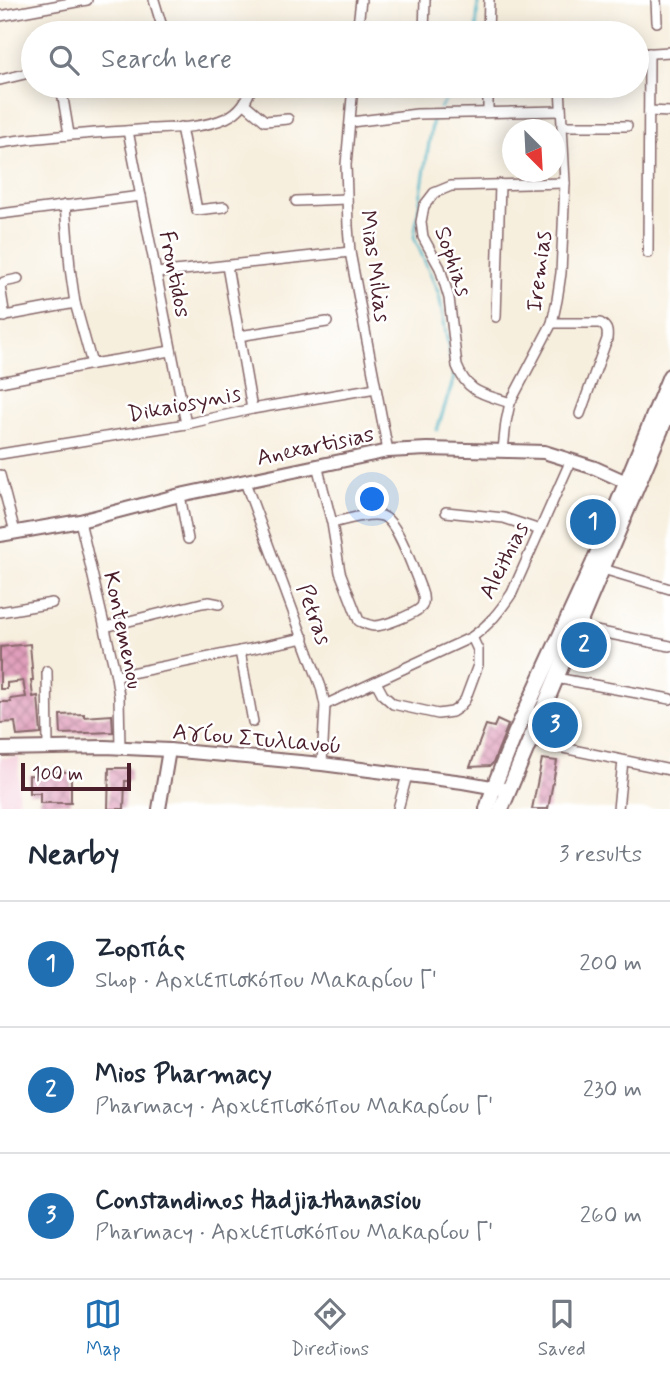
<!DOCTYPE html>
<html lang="en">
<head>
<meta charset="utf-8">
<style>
	:root { --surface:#fff; --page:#f2f2f3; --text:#1f2937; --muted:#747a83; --line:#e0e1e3; --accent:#1f6fb2 }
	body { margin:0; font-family:Mynerve,sans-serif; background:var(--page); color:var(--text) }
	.compass { position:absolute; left:502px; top:119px; width:63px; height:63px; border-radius:50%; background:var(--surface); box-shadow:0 4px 18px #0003; rotate:156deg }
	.scale { position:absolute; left:21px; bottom:18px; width:110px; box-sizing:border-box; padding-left:7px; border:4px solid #4a1f2b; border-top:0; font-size:19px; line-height:24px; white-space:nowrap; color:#4a1f2b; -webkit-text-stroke:5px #fff; paint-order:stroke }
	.you { position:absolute; left:373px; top:500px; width:24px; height:24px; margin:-18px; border:5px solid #fff; border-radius:50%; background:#1a73e8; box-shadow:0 0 0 10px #1a73e833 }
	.badge { display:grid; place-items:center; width:46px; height:46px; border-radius:50%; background:var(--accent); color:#fff; font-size:23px; font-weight:700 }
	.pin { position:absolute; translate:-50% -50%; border:4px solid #fff; box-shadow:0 2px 7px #0006 }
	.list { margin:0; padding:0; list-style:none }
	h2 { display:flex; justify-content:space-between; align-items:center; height:91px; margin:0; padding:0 28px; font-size:30px }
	h2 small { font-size:23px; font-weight:400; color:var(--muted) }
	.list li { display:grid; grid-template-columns:46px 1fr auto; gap:21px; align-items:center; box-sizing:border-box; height:126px; padding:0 28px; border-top:2px solid var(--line) }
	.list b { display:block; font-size:26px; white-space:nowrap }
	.list p { margin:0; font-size:23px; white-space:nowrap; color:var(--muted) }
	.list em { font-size:23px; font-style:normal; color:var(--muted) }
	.icon { flex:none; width:38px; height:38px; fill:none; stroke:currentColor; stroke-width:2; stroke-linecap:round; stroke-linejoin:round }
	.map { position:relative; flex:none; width:670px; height:809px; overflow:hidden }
	.search { position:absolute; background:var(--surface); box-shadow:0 4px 18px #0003; left:21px; right:21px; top:21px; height:77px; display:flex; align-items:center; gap:18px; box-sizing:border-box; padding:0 24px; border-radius:38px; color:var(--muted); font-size:26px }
	.sheet { height:469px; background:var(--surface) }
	nav { display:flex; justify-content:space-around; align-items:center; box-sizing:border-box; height:98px; border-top:2px solid var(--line); background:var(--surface); font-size:19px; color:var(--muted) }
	nav a { display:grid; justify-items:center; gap:4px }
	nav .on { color:var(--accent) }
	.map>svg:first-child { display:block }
</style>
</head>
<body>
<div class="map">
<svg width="670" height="809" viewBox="0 0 670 809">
	<defs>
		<pattern id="building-cross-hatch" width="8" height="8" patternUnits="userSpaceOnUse" patternTransform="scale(1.75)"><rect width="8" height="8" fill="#e09ebb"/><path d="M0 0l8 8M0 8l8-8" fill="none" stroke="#b88098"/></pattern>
	</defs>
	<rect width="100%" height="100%" fill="#fff"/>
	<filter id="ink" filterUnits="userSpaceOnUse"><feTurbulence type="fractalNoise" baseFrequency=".0143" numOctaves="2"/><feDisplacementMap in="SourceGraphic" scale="14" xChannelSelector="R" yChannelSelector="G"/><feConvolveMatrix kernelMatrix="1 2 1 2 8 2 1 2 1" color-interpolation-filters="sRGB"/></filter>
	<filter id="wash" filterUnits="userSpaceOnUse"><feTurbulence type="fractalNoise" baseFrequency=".00686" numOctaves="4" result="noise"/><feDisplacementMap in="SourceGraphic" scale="28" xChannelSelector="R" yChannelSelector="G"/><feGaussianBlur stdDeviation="1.57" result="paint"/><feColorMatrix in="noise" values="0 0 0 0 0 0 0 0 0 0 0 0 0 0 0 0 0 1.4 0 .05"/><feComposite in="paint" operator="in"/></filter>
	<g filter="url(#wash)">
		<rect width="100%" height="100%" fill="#f7efde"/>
		<!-- built -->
		<path fill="#f4cfdc" d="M 19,757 L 18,809 L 0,809 L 0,758 Z"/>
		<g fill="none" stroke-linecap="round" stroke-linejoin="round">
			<!-- stream -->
			<g stroke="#4cb5c9" stroke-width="2.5">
				<path d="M 476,33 L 478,4 L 477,0"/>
				<path d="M 440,108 L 454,86"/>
				<path d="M 433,118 L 414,237 L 439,294 L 454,378 L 437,430"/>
			</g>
		</g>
		<g id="blocks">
			<!-- building -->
			<g fill="url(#building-cross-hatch)">
				<path d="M 30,644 L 33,680 L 31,680 L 33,697 L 38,696 L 41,734 L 17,736 L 15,722 L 0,723 L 0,702 L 11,702 L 10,699 L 26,697 L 23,681 L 7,683 L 7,689 L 0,689 L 0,647 Z"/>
				<path d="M 84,714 L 84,717 L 112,715 L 113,732 L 61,734 L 60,715 Z"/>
				<path d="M 497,720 L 508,725 L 493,763 L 490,766 L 470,767 L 486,725 L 494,727 Z"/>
				<path d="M 542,759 L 557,761 L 548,809 L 532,809 Z"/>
				<path d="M 109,768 L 130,768 L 130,781 L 125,781 L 124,809 L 108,809 Z"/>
				<path d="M 40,771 L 71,772 L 71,803 L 40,803 L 40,793 L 29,793 L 29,775 L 40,776 Z"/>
			</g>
		</g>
	</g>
	<g filter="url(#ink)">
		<use href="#blocks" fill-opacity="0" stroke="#87686a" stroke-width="2"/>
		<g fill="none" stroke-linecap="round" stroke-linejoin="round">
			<!-- street casing -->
			<g stroke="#87686a" stroke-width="12">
				<g id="street">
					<path d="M 154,0 L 164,33"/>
					<path d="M 656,0 L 657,22"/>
					<path d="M 0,16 L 87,0"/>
					<path d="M 357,33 L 361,0"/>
					<path d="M 424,33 L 425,0"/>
					<path d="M 488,33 L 489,0"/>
					<path d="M 637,54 L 670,52"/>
					<path d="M 0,80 L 33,72"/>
					<path d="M 61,86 L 69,134"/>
					<path d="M 353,86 L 346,165 L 348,226 L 350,252 L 388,451"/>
					<path d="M 245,104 L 265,121 L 288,119"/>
					<path d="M 649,111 L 670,112"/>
					<path d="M 488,112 L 488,86"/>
					<path d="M 351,122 L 417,114 L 561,111"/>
					<path d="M 562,126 L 627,126"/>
					<path d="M 181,127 L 197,210 L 224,207"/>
					<path d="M 128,131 L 186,424"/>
					<path d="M 0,143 C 50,135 101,133 151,129 C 175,128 204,128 226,118 C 241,111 247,100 252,86"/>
					<path d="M 296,201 L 347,199"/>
					<path d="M 65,205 L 70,268 L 75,303 L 92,364"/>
					<path d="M 0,214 L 141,196"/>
					<path d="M 648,253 L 649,53"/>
					<path d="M 227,266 L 252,409"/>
					<path d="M 156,273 L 350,252"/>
					<path d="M 0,317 L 75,303"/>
					<path d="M 5,317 L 0,286 L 4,282 L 18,279"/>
					<path d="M 496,317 L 500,184"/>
					<path d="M 552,323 L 600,323 C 607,327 608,331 607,339 L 580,414"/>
					<path d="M 239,336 L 327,322"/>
					<path d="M 0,382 L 92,364 L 171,351"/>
					<path d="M 510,403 C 485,394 468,394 457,366 L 449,298 L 440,268 L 423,237 L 421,222 L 424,206 L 434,193 L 451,186 L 565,183"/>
					<path d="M 503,450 L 506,422 L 510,403 L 552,323 L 557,300 L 561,273 L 565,183 L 560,86"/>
					<path d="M 0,454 L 186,424 L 252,409 L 376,388"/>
					<path d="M 317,465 L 332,523 L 340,572 L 359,621 C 364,623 369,626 375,626 C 384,626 418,613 422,606 C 425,600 423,594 421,589 C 414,572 398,521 382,516 C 369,512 345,520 332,523"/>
					<path d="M 0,475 L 15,532"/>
					<path d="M 245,482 L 321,687 L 325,705 L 322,764"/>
					<path d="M 180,495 L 188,539"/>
					<path d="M 446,512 L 504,518 L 540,530"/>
					<path d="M 80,521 L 116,676 L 119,696 L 120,748"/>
					<path d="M 603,569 L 670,589"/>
					<path d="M 0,612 L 52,603"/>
					<path d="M 105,627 L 202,603 L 209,602 L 219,604"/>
					<path d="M 576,627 L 670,646"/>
					<path d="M 240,651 L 253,722"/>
					<path d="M 47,671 L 48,747"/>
					<path d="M 116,676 L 304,638"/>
					<path d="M 556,678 L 670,699"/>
					<path d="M 376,682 L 383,695 L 393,704 L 438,714 L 452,712 L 458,708 L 465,700 L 478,665 L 478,650 L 472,637"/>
					<path d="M 325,705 L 472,637 C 489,625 500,611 512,593 L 571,460"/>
					<path d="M 529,741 L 670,770"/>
					<path d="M 398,809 L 407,775"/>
					<path d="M 618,809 L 623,761"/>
				</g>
			</g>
			<!-- secondary casing -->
			<g stroke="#87686a" stroke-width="16">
				<g id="secondary">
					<path d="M 0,535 L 80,521 L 180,495 L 388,451 L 427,449 L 544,452 L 595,468 L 635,486"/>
					<path d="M 0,749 L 105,747 L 169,750 L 322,764 L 463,782 L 508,790"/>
					<path d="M 159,809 L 169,750"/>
				</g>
			</g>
			<!-- primary casing -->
			<g stroke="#87686a" stroke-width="18">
				<g id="primary">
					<path d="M 487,809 L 494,787 L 515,734 L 593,564 L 670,376"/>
					<path d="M 501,809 L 670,408"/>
				</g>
			</g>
			<!-- street -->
			<use href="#street" stroke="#fff" stroke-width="9"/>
			<!-- secondary -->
			<use href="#secondary" stroke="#fff" stroke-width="12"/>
			<!-- primary -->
			<use href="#primary" stroke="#fff" stroke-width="14"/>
		</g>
	</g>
	<g text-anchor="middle" stroke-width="5" stroke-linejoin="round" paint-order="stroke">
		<!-- street labels -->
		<g font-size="23" fill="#4a1f2b" stroke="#fff">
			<text transform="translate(454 261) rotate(71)" y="8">Sophias</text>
			<text transform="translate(376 266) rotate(82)" y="8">Mias Milias</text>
			<text transform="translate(538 271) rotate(-83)" y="8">Iremias</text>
			<text transform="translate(176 274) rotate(79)" y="8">Frontidos</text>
			<text transform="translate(184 403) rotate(-11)" y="8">Dikaiosynis</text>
			<text transform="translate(315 445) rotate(-12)" y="8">Anexartisias</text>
			<text transform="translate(503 560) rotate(-63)" y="8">Aleithias</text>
			<text transform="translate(315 614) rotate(70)" y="8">Petras</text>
			<text transform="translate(124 630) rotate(78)" y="8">Kontemenou</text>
			<text transform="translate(257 738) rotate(5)" y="8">Αγίου Στυλιανού</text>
		</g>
	</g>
</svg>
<svg class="compass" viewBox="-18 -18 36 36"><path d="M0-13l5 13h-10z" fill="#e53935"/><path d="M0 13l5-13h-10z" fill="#747a83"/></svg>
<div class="scale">100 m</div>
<div class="you"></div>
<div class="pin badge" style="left:593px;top:522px">1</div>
<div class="pin badge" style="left:584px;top:645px">2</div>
<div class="pin badge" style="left:555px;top:725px">3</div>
<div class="search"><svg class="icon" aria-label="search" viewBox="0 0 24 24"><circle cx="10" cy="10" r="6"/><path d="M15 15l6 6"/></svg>Search here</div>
</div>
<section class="sheet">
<h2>Nearby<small>3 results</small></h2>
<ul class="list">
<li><span class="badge">1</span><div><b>Ζορπάς</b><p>Shop · Αρχιεπισκόπου Μακαρίου Γ'</p></div><em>200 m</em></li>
<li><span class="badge">2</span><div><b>Mios Pharmacy</b><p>Pharmacy · Αρχιεπισκόπου Μακαρίου Γ'</p></div><em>230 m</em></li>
<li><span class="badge">3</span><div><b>Constandinos Hadjiathanasiou</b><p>Pharmacy · Αρχιεπισκόπου Μακαρίου Γ'</p></div><em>260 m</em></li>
</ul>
</section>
<nav>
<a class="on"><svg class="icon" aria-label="map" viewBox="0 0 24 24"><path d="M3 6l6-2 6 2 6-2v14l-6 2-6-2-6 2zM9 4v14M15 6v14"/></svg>Map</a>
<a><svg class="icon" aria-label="directions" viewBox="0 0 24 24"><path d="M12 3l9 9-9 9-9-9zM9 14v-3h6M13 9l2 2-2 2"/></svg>Directions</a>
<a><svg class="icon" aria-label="saved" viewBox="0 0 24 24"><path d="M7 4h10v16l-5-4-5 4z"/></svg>Saved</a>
</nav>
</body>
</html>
